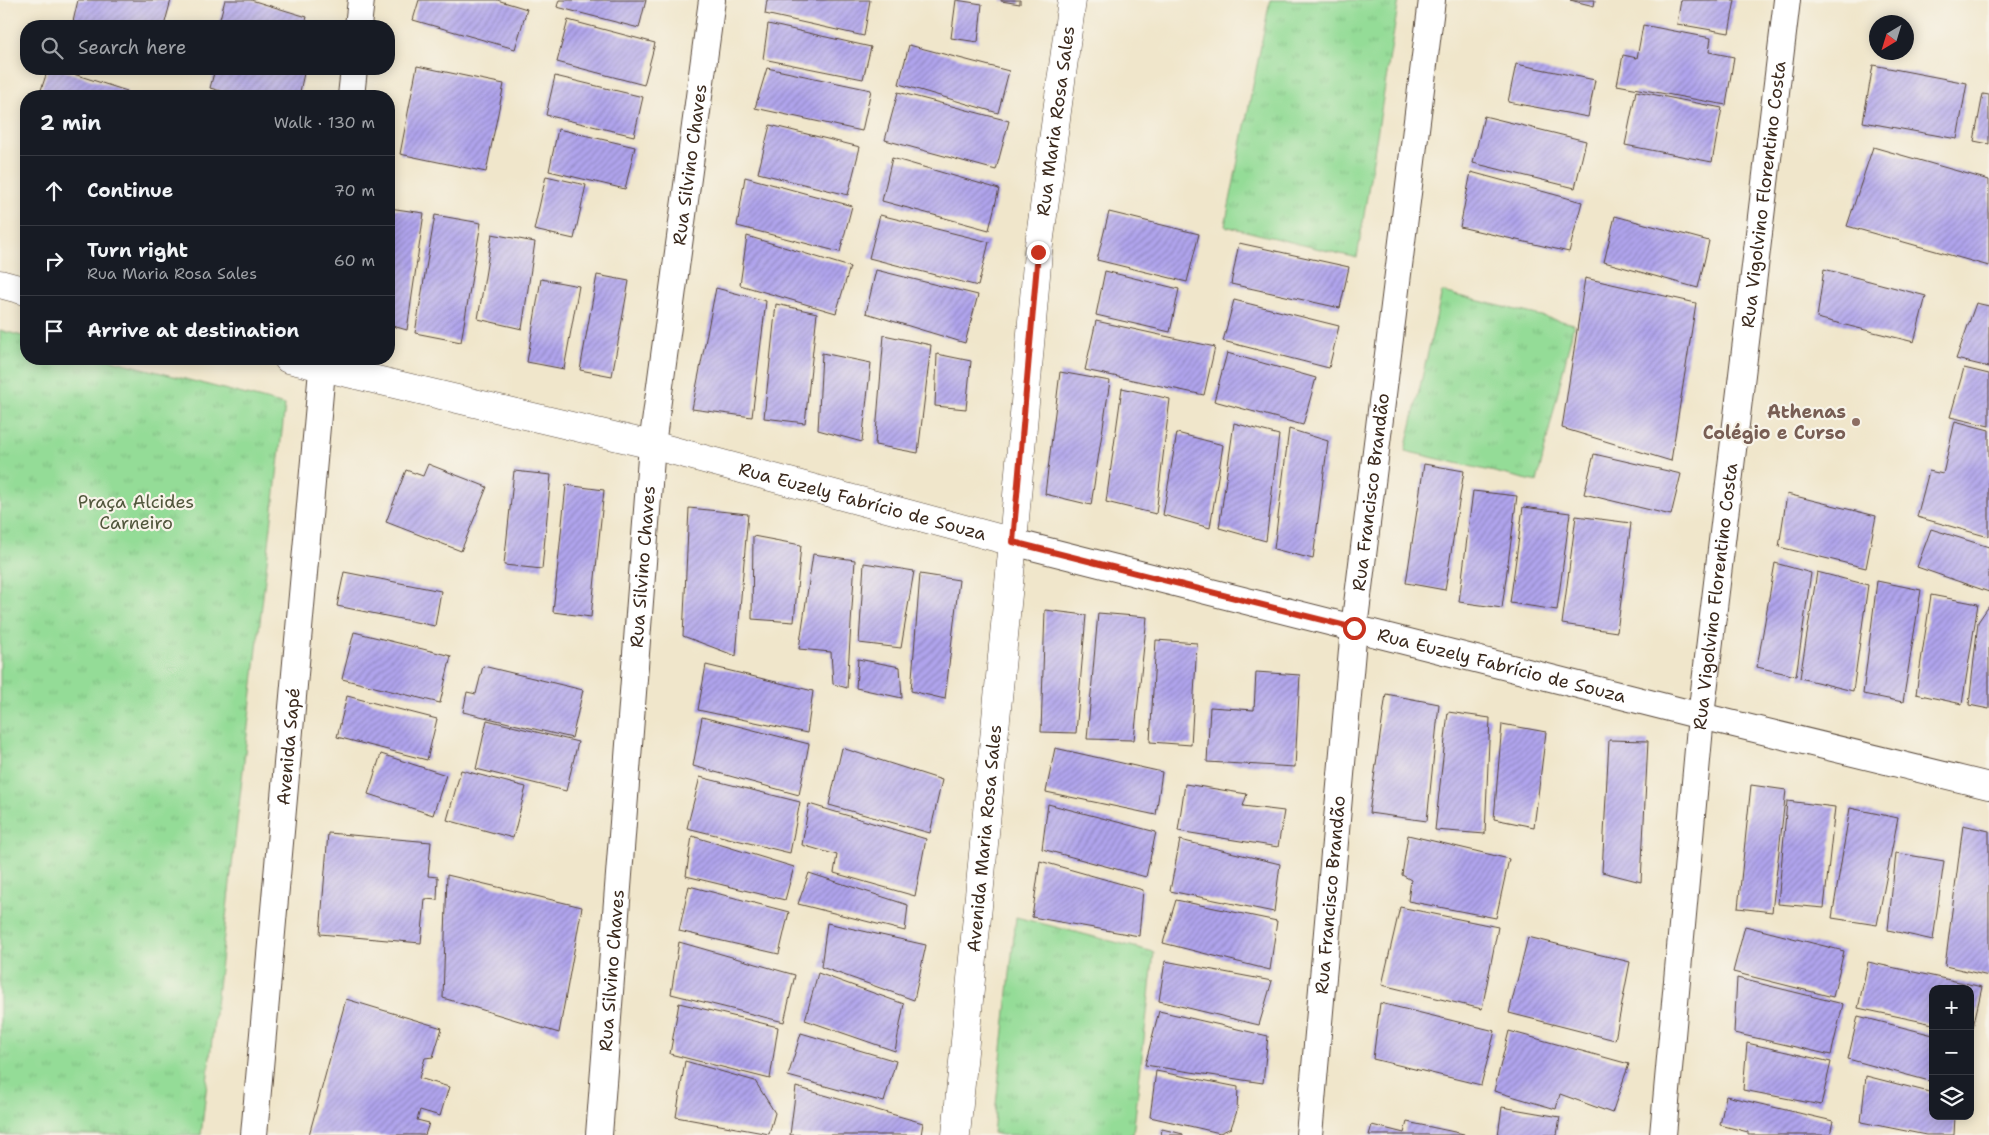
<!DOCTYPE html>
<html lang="en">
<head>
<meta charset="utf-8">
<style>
	:root { --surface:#171b24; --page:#20242c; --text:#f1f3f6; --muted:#9ea1a6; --line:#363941 }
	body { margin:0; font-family:"Shantell Sans",sans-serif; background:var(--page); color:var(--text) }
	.controls { position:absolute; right:15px; bottom:15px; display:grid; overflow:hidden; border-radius:10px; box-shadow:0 2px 12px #0003 }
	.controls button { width:45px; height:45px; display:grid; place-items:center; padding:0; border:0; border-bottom:1px solid var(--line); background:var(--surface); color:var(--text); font:25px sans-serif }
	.compass { position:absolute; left:1869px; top:15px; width:45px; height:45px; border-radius:50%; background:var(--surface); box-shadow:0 2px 12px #0003; rotate:218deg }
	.stop { position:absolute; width:15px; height:15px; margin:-11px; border:4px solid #c8321e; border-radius:50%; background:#fff }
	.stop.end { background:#c8321e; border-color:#fff; box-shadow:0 1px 5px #0008 }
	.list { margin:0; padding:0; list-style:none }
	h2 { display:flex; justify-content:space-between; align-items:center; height:65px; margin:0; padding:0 20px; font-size:21px }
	h2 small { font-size:16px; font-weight:400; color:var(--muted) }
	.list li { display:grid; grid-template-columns:32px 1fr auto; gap:15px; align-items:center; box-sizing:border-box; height:70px; padding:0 20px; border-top:1px solid var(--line) }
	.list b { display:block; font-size:19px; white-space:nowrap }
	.list p { margin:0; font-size:16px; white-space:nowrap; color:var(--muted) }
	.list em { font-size:16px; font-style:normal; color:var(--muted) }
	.icon { flex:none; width:28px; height:28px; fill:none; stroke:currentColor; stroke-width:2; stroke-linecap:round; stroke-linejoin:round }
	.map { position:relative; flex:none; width:1989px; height:1135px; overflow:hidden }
	.search { position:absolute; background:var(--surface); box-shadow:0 2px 12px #0003; left:20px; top:20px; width:375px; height:55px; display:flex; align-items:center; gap:12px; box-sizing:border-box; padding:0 18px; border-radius:20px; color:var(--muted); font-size:19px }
	.panel { position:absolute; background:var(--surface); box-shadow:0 2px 12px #0003; left:20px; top:90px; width:375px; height:275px; border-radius:20px }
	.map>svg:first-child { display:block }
</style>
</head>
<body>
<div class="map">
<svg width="1989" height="1135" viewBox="0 0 1989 1135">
	<defs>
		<pattern id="grass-tufts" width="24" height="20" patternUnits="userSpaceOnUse" patternTransform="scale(1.25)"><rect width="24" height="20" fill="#94dc97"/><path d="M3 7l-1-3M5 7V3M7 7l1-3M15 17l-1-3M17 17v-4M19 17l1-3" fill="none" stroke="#80bd82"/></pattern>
		<pattern id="building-hatch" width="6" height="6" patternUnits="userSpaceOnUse" patternTransform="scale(1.25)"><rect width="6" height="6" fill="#b0a4ed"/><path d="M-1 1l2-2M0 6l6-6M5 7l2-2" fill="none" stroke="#9086bf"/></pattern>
	</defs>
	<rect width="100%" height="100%" fill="#f7f3e8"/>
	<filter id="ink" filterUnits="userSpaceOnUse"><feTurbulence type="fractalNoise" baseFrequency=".02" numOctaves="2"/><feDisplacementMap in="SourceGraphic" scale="10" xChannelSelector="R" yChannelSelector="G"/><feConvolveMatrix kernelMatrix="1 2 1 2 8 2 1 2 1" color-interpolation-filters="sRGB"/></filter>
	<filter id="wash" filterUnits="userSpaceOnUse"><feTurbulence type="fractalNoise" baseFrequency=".0096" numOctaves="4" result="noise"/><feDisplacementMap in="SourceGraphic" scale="20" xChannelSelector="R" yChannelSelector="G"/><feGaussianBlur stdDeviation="1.12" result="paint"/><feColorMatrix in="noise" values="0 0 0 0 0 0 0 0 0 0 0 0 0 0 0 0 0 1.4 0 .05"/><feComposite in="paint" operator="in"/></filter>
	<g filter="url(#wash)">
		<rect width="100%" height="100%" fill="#f0e6cb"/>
		<!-- grass -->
		<g fill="url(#grass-tufts)" stroke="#68835a">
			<path d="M 1270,0 L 1399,0 L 1357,258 L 1225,226 Z"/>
			<path d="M 1442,292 L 1574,324 L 1537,482 L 1405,451 Z"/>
			<path d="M 0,330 L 26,337 L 26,359 L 108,359 L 285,405 L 201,1135 L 0,1135 Z"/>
			<path d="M 1016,917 L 1154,952 L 1133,1135 L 1001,1135 L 993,1133 Z"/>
		</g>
		<g id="blocks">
			<!-- building -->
			<g fill="url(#building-hatch)">
				<path d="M 78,0 L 171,0 L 164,26 L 72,26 Z"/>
				<path d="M 225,0 L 251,0 L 307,17 L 304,26 L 218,26 Z"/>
				<path d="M 419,0 L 497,0 L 527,9 L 515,49 L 413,20 Z"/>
				<path d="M 559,0 L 646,0 L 639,28 L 557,7 Z"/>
				<path d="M 767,0 L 870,0 L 864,36 L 765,14 Z"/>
				<path d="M 956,0 L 982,4 L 978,42 L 951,38 Z"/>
				<path d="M 1001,0 L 1020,0 L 1020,4 L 1001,1 Z"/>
				<path d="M 1570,0 L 1595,0 L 1594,6 Z"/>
				<path d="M 1681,0 L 1735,0 L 1729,33 L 1677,24 Z"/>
				<path d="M 568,20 L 655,43 L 644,85 L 557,62 Z"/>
				<path d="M 768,24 L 871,47 L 863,79 L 763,59 Z"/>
				<path d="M 1643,25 L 1711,38 L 1709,52 L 1734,57 L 1726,105 L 1617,85 L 1623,55 L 1637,58 Z"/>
				<path d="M 909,45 L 1009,71 L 998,113 L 899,84 Z"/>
				<path d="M 1516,64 L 1595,80 L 1588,117 L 1508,102 Z"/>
				<path d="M 1873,65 L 1967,83 L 1957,139 L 1863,122 Z"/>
				<path d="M 417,66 L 504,84 L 486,172 L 400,154 Z"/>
				<path d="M 767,68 L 871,90 L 862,131 L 755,108 Z"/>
				<path d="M 48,69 L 58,69 L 127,91 L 125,96 L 39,96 Z"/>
				<path d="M 215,69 L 305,69 L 299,96 L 238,96 L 210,88 Z"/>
				<path d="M 555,76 L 643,97 L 634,136 L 546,115 Z"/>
				<path d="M 1636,91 L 1722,108 L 1712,162 L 1625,145 Z"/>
				<path d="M 898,92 L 1009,121 L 996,170 L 885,140 Z"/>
				<path d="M 1983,94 L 1989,95 L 1989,144 L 1974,141 Z"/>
				<path d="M 1484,116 L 1586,141 L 1575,188 L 1473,163 Z"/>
				<path d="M 770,125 L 860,147 L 848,195 L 758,173 Z"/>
				<path d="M 558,129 L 635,147 L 625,189 L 549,171 Z"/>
				<path d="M 1873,147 L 1989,180 L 1989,266 L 1847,226 Z"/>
				<path d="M 892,158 L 999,189 L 989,230 L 882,201 Z"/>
				<path d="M 1471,172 L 1582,202 L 1569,252 L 1460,227 Z"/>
				<path d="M 546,176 L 586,185 L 574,239 L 534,230 Z"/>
				<path d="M 745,177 L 852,206 L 840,252 L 737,226 Z"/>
				<path d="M 389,208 L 424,213 L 407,330 L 389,325 Z"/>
				<path d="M 1109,212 L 1199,234 L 1187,282 L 1097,260 Z"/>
				<path d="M 435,215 L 481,223 L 461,342 L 415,333 Z"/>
				<path d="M 880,215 L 989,242 L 978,286 L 869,258 Z"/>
				<path d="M 1615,216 L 1709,241 L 1698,288 L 1604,262 Z"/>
				<path d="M 492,234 L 535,242 L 522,329 L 478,319 Z"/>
				<path d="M 747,236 L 850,267 L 836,313 L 740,285 Z"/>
				<path d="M 1239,243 L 1349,267 L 1340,308 L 1231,284 Z"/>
				<path d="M 1824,269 L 1926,296 L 1914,342 L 1817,318 Z"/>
				<path d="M 876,270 L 978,295 L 965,343 L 866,313 Z"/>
				<path d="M 1105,271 L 1179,289 L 1170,332 L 1096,315 Z"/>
				<path d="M 597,275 L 629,281 L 612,376 L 580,370 Z"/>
				<path d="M 1585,278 L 1696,303 L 1671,461 L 1562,428 Z"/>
				<path d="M 541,279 L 579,286 L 564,369 L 527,362 Z"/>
				<path d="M 716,288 L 766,301 L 752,417 L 692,409 Z"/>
				<path d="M 1234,300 L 1339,326 L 1329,368 L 1223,341 Z"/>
				<path d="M 1976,303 L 1989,306 L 1989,367 L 1956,359 Z"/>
				<path d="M 776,304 L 817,313 L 805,423 L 764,418 Z"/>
				<path d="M 1096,321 L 1215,347 L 1204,395 L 1085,370 Z"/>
				<path d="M 884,335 L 931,345 L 918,453 L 875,445 Z"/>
				<path d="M 822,353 L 871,363 L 862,442 L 818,430 Z"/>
				<path d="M 1227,353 L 1316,378 L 1303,425 L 1214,401 Z"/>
				<path d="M 937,354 L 971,361 L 966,409 L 935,406 Z"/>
				<path d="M 1964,368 L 1989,374 L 1989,426 L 1950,417 Z"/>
				<path d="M 1060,372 L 1110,381 L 1091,505 L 1045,494 Z"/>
				<path d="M 1122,388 L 1170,399 L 1156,514 L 1106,502 Z"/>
				<path d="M 1955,421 L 1989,430 L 1989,537 L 1917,517 L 1929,471 L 1943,474 Z"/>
				<path d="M 1234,423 L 1279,435 L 1266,541 L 1219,528 Z"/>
				<path d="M 1289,429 L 1328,441 L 1313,559 L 1274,549 Z"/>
				<path d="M 1177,433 L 1223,445 L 1210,528 L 1163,515 Z"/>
				<path d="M 1594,454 L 1681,474 L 1671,515 L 1584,494 Z"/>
				<path d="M 428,464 L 487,487 L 461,551 L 386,522 L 406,470 L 423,476 Z"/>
				<path d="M 1424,464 L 1464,471 L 1445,590 L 1406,583 Z"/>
				<path d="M 514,471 L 551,475 L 542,569 L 504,565 Z"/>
				<path d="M 566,485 L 604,490 L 591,617 L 553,612 Z"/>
				<path d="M 1473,491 L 1517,496 L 1502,608 L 1459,602 Z"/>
				<path d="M 1787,494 L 1876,516 L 1866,568 L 1779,547 Z"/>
				<path d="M 1523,507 L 1570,513 L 1557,610 L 1510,603 Z"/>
				<path d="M 689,508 L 748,514 L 736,656 L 683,636 Z"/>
				<path d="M 1576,516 L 1631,523 L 1617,632 L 1562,624 Z"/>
				<path d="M 1931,529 L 1989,547 L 1989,592 L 1917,567 Z"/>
				<path d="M 753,536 L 801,545 L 794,622 L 752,619 Z"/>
				<path d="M 813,554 L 855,560 L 847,688 L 833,684 L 831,652 L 799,649 Z"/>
				<path d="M 864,563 L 914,571 L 901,648 L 859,643 Z"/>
				<path d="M 1775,563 L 1811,573 L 1796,676 L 1757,667 Z"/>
				<path d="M 344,572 L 441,591 L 435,626 L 337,606 Z"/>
				<path d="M 1817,572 L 1868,585 L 1853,691 L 1800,678 Z"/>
				<path d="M 920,574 L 959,580 L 945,699 L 911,691 Z"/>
				<path d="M 1877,581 L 1921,590 L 1903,702 L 1863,694 Z"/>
				<path d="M 1931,595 L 1978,604 L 1962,704 L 1916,694 Z"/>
				<path d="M 1989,606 L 1989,709 L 1969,705 L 1978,622 Z"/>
				<path d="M 1045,610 L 1086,615 L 1076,733 L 1041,732 Z"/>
				<path d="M 1098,613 L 1147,617 L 1134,740 L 1087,739 Z"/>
				<path d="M 354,632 L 451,656 L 440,703 L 342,679 Z"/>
				<path d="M 1156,640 L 1197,643 L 1191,745 L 1150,742 Z"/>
				<path d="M 858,659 L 900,667 L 902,698 L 856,688 Z"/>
				<path d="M 706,665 L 813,691 L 807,733 L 698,710 Z"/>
				<path d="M 483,666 L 583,690 L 572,738 L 463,712 L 467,692 L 476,694 Z"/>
				<path d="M 1256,672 L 1300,675 L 1295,767 L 1207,762 L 1210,707 L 1254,710 Z"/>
				<path d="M 1386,694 L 1439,704 L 1427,821 L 1369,813 Z"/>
				<path d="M 347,696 L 437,719 L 427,760 L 337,737 Z"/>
				<path d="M 1448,712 L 1490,718 L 1485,834 L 1435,830 Z"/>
				<path d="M 702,717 L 809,744 L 799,795 L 693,766 Z"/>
				<path d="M 487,720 L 578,742 L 566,791 L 476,769 Z"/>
				<path d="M 1502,724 L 1546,732 L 1534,827 L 1494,819 Z"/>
				<path d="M 1609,740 L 1648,741 L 1641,882 L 1602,872 Z"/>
				<path d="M 842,748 L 942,780 L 930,833 L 829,805 Z"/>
				<path d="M 1055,748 L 1162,772 L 1156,815 L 1046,792 Z"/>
				<path d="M 381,754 L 446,775 L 433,815 L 368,794 Z"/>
				<path d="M 461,770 L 526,787 L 513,838 L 447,820 Z"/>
				<path d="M 700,777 L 800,802 L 790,853 L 687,828 Z"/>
				<path d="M 1185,784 L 1247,794 L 1243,806 L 1284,811 L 1278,847 L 1178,831 Z"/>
				<path d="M 1751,785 L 1786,790 L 1772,912 L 1738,908 Z"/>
				<path d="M 1787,801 L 1835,807 L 1824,908 L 1778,904 Z"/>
				<path d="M 809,804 L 926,839 L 915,896 L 834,873 L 837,855 L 802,845 Z"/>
				<path d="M 1048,804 L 1156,832 L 1146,877 L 1042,849 Z"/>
				<path d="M 1850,808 L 1898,818 L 1877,925 L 1832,918 Z"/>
				<path d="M 1963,825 L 1989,831 L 1989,976 L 1945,966 Z"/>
				<path d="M 328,833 L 431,842 L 428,876 L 438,877 L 437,900 L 425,899 L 421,943 L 320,934 Z"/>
				<path d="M 1408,835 L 1509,859 L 1496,918 L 1408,901 L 1411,880 L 1402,875 Z"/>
				<path d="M 692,836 L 794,867 L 785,900 L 686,876 Z"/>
				<path d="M 1180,840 L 1280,864 L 1274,912 L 1170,891 Z"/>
				<path d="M 1896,853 L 1944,861 L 1933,940 L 1888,930 Z"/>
				<path d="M 1040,861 L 1143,890 L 1139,936 L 1032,917 Z"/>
				<path d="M 809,873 L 908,905 L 905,931 L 798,904 Z"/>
				<path d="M 447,875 L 582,907 L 559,1033 L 443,998 Z"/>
				<path d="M 689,886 L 789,912 L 779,954 L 679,931 Z"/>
				<path d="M 1176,900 L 1277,921 L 1270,970 L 1163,943 Z"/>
				<path d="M 1400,907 L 1498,927 L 1482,1009 L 1382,985 Z"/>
				<path d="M 827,923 L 926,945 L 914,1000 L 821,967 Z"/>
				<path d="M 1745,926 L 1844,951 L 1833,997 L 1733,972 Z"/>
				<path d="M 1528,937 L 1630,962 L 1615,1040 L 1509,1013 Z"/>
				<path d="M 679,942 L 795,975 L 784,1022 L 671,994 Z"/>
				<path d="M 1165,961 L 1272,981 L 1259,1025 L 1159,1001 Z"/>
				<path d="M 1868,962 L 1982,987 L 1971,1036 L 1970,989 L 1933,989 L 1933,1024 L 1858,1008 Z"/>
				<path d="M 818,973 L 904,1004 L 895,1051 L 805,1020 Z"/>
				<path d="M 1737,978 L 1843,1004 L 1831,1055 L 1734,1033 Z"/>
				<path d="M 346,999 L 442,1028 L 433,1057 L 425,1058 L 419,1078 L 449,1087 L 440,1116 L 420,1110 L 417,1120 L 429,1123 L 425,1135 L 309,1135 Z"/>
				<path d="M 679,1003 L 778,1027 L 770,1079 L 670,1054 Z"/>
				<path d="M 1380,1003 L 1495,1031 L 1481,1085 L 1373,1059 Z"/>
				<path d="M 1159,1011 L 1268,1036 L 1263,1083 L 1145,1065 Z"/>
				<path d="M 1858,1016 L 1933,1035 L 1933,1082 L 1848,1059 Z"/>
				<path d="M 1509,1031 L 1629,1064 L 1612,1113 L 1560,1094 L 1556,1109 L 1494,1091 Z"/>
				<path d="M 801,1033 L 896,1061 L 884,1102 L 788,1076 Z"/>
				<path d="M 1747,1043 L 1831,1062 L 1821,1105 L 1743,1090 Z"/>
				<path d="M 685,1061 L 755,1081 L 775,1113 L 769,1134 L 676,1117 Z"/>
				<path d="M 1156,1071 L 1238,1087 L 1237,1111 L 1231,1128 L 1220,1133 L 1150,1117 Z"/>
				<path d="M 1866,1076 L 1933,1093 L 1933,1116 L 1955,1116 L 1954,1135 L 1926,1135 L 1861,1122 Z"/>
				<path d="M 796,1087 L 923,1123 L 921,1135 L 790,1135 Z"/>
				<path d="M 1726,1096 L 1833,1121 L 1830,1135 L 1748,1135 L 1748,1132 L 1720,1125 Z"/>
				<path d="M 1502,1107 L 1560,1117 L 1557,1135 L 1498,1135 Z"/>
				<path d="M 1407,1122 L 1464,1134 L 1464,1135 L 1369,1135 L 1372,1125 L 1404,1133 Z"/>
				<path d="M 1162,1129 L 1183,1134 L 1183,1135 L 1161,1135 Z"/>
			</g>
		</g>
	</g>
	<g filter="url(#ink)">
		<use href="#blocks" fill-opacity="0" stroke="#564638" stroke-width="1"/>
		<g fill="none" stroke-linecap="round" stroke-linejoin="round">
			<!-- minor casing -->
			<g stroke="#564638" stroke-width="28">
				<g id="minor">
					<path d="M 358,26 L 361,0"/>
					<path d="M 351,96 L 354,69"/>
					<path id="s1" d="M 1013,542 L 1701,716 L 1989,786"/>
					<path id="s2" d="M 254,1135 L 323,359"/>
					<path id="s3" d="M 599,1135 L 652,445 L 712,0"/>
					<path id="s4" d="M 1309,1135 L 1354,628 L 1432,0"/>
					<path id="s5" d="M 1663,1135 L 1701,716 L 1787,0"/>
				</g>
			</g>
			<!-- tertiary casing -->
			<g stroke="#564638" stroke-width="29">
				<g id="tertiary">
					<path d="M 0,284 L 26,291"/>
					<path id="s6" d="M 288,359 L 652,445 L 1013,542"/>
				</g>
			</g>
			<!-- secondary casing -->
			<g stroke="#564638" stroke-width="29">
				<g id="secondary">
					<path id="s7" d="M 956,1135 L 1013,542 L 1038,252 L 1072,0"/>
				</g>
			</g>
			<!-- minor -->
			<use href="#minor" stroke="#fff" stroke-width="26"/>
			<!-- tertiary -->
			<use href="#tertiary" stroke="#fff" stroke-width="28"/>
			<!-- secondary -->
			<use href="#secondary" stroke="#fff" stroke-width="28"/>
		</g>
	</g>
	<g fill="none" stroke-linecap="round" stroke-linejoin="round" filter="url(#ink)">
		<!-- route -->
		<path stroke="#c8321e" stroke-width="6" d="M 1038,252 L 1013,542 L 1354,628"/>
	</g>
	<!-- markers -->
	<circle fill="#8d6e63" stroke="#f7f3e8" stroke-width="2" cx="1856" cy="422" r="5"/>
	<g text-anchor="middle" stroke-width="4.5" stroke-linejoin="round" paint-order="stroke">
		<!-- street labels -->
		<g font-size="18" fill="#3b2a1e" stroke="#f7f3e8">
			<text dy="6" stroke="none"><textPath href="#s7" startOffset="1019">Rua Maria Rosa Sales</textPath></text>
			<text dy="6" stroke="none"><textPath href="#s3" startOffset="975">Rua Silvino Chaves</textPath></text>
			<text dy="6" stroke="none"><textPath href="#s5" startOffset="946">Rua Vigolvino Florentino Costa</textPath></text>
			<text dy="6" stroke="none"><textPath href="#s4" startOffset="646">Rua Francisco Brandão</textPath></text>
			<text dy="6" stroke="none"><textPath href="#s6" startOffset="592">Rua Euzely Fabrício de Souza</textPath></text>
			<text dy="6" stroke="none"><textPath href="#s3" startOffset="570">Rua Silvino Chaves</textPath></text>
			<text dy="6" stroke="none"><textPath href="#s5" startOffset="541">Rua Vigolvino Florentino Costa</textPath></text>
			<text dy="6" stroke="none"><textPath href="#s1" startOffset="504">Rua Euzely Fabrício de Souza</textPath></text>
			<text dy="6" stroke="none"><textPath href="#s2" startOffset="390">Avenida Sapé</textPath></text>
			<text dy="6" stroke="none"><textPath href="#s7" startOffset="298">Avenida Maria Rosa Sales</textPath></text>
			<text dy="6" stroke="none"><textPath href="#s4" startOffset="241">Rua Francisco Brandão</textPath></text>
			<text dy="6" stroke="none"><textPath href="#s3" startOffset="165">Rua Silvino Chaves</textPath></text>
		</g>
		<!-- education labels -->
		<g font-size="18" font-weight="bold" fill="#785e54" stroke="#f7f3e8" text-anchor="end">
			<text x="1846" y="418">Athenas<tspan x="1846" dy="21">Colégio e Curso</tspan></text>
		</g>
		<!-- park labels -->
		<g font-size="18" fill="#51563c" stroke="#f7f3e8">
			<text x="136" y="508">Praça Alcides<tspan x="136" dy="21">Carneiro</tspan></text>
		</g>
	</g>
</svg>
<div class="controls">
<button>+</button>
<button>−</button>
<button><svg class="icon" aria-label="layers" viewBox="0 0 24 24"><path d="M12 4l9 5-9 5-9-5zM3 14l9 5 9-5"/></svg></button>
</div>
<svg class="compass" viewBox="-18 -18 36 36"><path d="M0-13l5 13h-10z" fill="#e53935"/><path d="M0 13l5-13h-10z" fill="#9ea1a6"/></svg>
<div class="stop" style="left:1354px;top:628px"></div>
<div class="stop end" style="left:1038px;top:252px"></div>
<div class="search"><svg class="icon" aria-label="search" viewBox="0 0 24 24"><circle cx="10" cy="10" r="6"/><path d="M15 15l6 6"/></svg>Search here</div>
<section class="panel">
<h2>2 min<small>Walk · 130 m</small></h2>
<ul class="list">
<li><svg class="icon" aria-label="ahead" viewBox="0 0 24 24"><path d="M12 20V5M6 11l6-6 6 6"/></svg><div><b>Continue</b></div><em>70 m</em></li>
<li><svg class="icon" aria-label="right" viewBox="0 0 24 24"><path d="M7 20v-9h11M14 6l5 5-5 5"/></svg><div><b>Turn right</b><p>Rua Maria Rosa Sales</p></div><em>60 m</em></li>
<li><svg class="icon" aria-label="arrive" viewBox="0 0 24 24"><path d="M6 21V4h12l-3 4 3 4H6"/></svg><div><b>Arrive at destination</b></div></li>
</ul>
</section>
</div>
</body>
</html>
